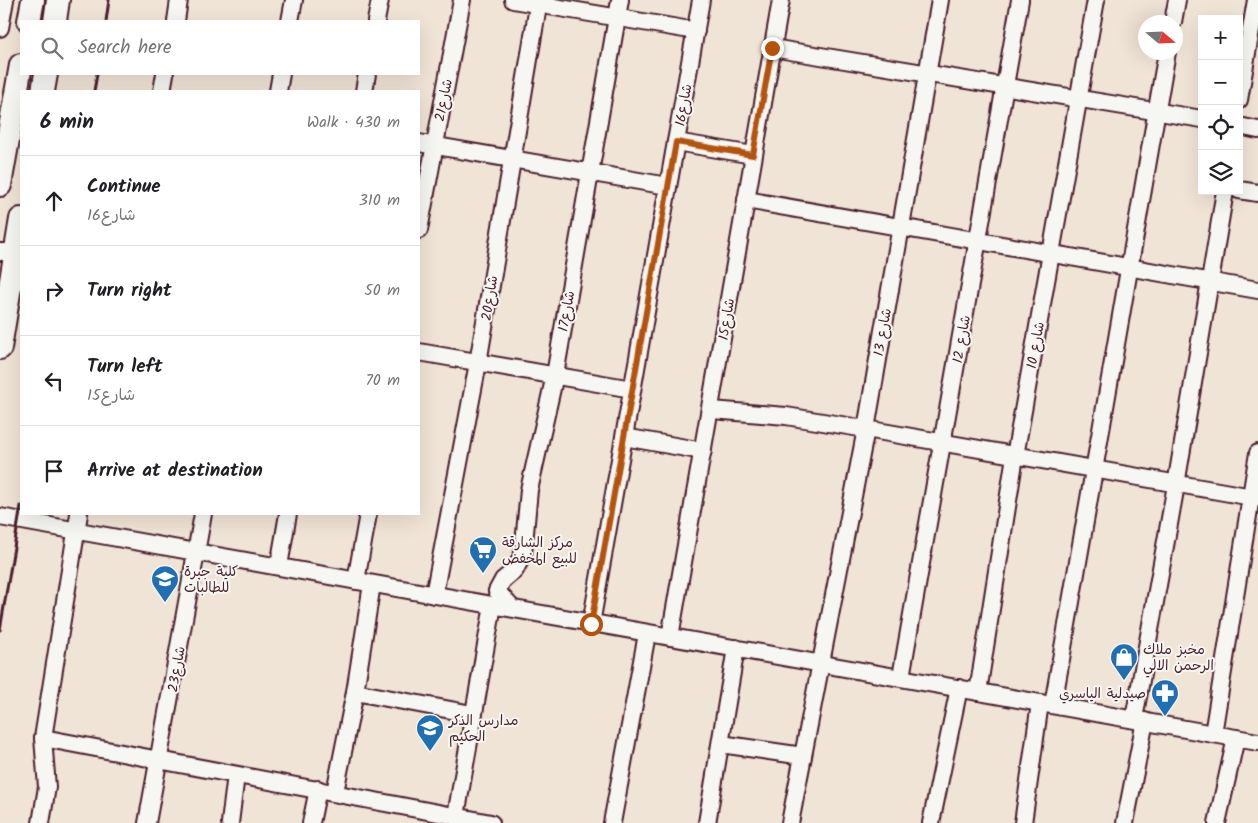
<!DOCTYPE html>
<html lang="en">
<head>
<meta charset="utf-8">
<style>
	:root { --surface:#fff; --page:#f2f2f2; --text:#202124; --muted:#757577; --line:#e0e0e0 }
	body { margin:0; font-family:Kalam,"Playpen Sans Arabic",sans-serif; background:var(--page); color:var(--text) }
	.controls { position:absolute; right:15px; top:15px; display:grid; overflow:hidden; border-radius:0px; box-shadow:0 5px 20px #0002 }
	.controls button { width:45px; height:45px; display:grid; place-items:center; padding:0; border:0; border-bottom:1px solid var(--line); background:var(--surface); color:var(--text); font:25px sans-serif }
	.compass { position:absolute; left:1138px; top:15px; width:45px; height:45px; border-radius:50%; background:var(--surface); box-shadow:0 5px 20px #0002; rotate:109deg }
	.stop { position:absolute; width:15px; height:15px; margin:-11px; border:4px solid #b45309; border-radius:50%; background:#fff }
	.stop.end { background:#b45309; border-color:#fff; box-shadow:0 1px 5px #0008 }
	.list { margin:0; padding:0; list-style:none }
	h2 { display:flex; justify-content:space-between; align-items:center; height:65px; margin:0; padding:0 20px; font-size:21px }
	h2 small { font-size:16px; font-weight:400; color:var(--muted) }
	.list li { display:grid; grid-template-columns:32px 1fr auto; gap:15px; align-items:center; box-sizing:border-box; height:90px; padding:0 20px; border-top:1px solid var(--line) }
	.list b { display:block; font-size:19px; white-space:nowrap }
	.list p { margin:0; font-size:16px; white-space:nowrap; color:var(--muted) }
	.list em { font-size:16px; font-style:normal; color:var(--muted) }
	.icon { flex:none; width:28px; height:28px; fill:none; stroke:currentColor; stroke-width:2; stroke-linecap:round; stroke-linejoin:round }
	.map { position:relative; flex:none; width:1258px; height:823px; overflow:hidden }
	.search { position:absolute; background:var(--surface); box-shadow:0 5px 20px #0002; left:20px; top:20px; width:400px; height:55px; display:flex; align-items:center; gap:12px; box-sizing:border-box; padding:0 18px; border-radius:0px; color:var(--muted); font-size:19px }
	.panel { position:absolute; background:var(--surface); box-shadow:0 5px 20px #0002; left:20px; top:90px; width:400px; height:425px; border-radius:0px }
	.map>svg:first-child { display:block }
</style>
</head>
<body>
<div class="map">
<svg width="1258" height="823" viewBox="0 0 1258 823">
	<rect width="100%" height="100%" fill="#f0e4d6"/>
	<filter id="ink" filterUnits="userSpaceOnUse"><feTurbulence type="fractalNoise" baseFrequency=".02" numOctaves="2"/><feDisplacementMap in="SourceGraphic" scale="10" xChannelSelector="R" yChannelSelector="G"/><feConvolveMatrix kernelMatrix="1 2 1 2 8 2 1 2 1" color-interpolation-filters="sRGB"/></filter>
	<g filter="url(#ink)">
		<g fill="none" stroke-linecap="round" stroke-linejoin="round">
			<!-- minor casing -->
			<g stroke="#4a1f2b" stroke-width="20">
				<g id="minor">
					<path d="M 513,0 L 696,31"/>
					<path d="M 176,21 L 179,0"/>
					<path d="M 290,21 L 294,0"/>
					<path d="M 376,21 L 380,0"/>
					<path d="M 1173,22 L 1177,0"/>
					<path d="M 0,28 L 5,0"/>
					<path d="M 772,48 L 1202,119"/>
					<path d="M 162,91 L 165,74"/>
					<path d="M 278,91 L 281,74"/>
					<path d="M 364,91 L 367,74"/>
					<path d="M 1239,100 L 1256,0"/>
					<path d="M 1239,126 L 1258,130"/>
					<path d="M 676,142 L 753,155"/>
					<path d="M 419,143 L 668,186"/>
					<path d="M 1239,190 L 1258,193"/>
					<path d="M 746,200 L 1258,290"/>
					<path d="M 419,230 L 462,0"/>
					<path d="M 0,252 L 16,252"/>
					<path d="M 419,352 L 632,389"/>
					<path d="M 712,410 L 786,416 L 866,429 L 1258,498"/>
					<path d="M 624,437 L 703,451"/>
					<path d="M 0,517 L 1258,742"/>
					<path d="M 279,566 L 288,514"/>
					<path d="M 356,581 L 368,514"/>
					<path d="M 434,595 L 478,363 L 539,0"/>
					<path d="M 512,608 L 497,591 L 503,580 L 515,570 L 523,554 L 529,490 L 555,375 L 620,0"/>
					<path d="M 591,624 L 701,0"/>
					<path d="M 670,637 L 781,0"/>
					<path d="M 901,677 L 1020,0"/>
					<path d="M 355,692 L 472,714"/>
					<path d="M 978,692 L 1015,456 L 1096,0"/>
					<path d="M 1053,705 L 1167,52"/>
					<path d="M 1134,719 L 1176,485 L 1225,191"/>
					<path d="M 1213,734 L 1258,453"/>
					<path d="M 43,738 L 491,823"/>
					<path d="M 721,744 L 803,756 L 866,429 L 940,0"/>
					<path d="M 335,792 L 355,692 L 372,584"/>
					<path d="M 41,823 L 47,787 L 43,738 L 79,514"/>
					<path d="M 147,823 L 203,514"/>
					<path d="M 230,823 L 236,775"/>
					<path d="M 311,823 L 318,789"/>
					<path d="M 459,823 L 456,816 L 493,605"/>
					<path d="M 612,823 L 647,634"/>
					<path d="M 707,823 L 736,648"/>
					<path d="M 790,823 L 803,756"/>
					<path d="M 931,823 L 959,688"/>
					<path d="M 1023,823 L 1040,703"/>
					<path d="M 1125,823 L 1145,721"/>
					<path d="M 1217,823 L 1236,738"/>
				</g>
			</g>
			<!-- highway casing -->
			<g stroke="#4a1f2b" stroke-width="26">
				<g id="highway">
					<path d="M 29,21 L 33,0"/>
					<path d="M 55,21 L 58,0"/>
					<path d="M 43,91 L 46,74"/>
					<path d="M 0,185 L 21,65"/>
					<path d="M 0,348 L 21,219"/>
				</g>
			</g>
			<!-- minor -->
			<use href="#minor" stroke="#f6f6f2" stroke-width="16"/>
			<!-- highway -->
			<use href="#highway" stroke="#f6f6f2" stroke-width="22"/>
			<!-- rail -->
			<g stroke="#4a1f2b" stroke-width="3">
				<path d="M 106,21 L 109,0"/>
				<path d="M 94,91 L 97,74"/>
				<path d="M 0,630 L 21,506"/>
			</g>
		</g>
	</g>
	<g fill="none" stroke-linecap="round" stroke-linejoin="round" filter="url(#ink)">
		<!-- route -->
		<path stroke="#b45309" stroke-width="6" d="M 591,624 L 676,142 L 753,155 L 772,48"/>
	</g>
	<!-- icons -->
	<defs>
		<g id="supermarket-pin" transform="scale(1.4375)"><path d="M0 17L-7.5 6A9.5 9.5 0 1 1 7.5 6Z" fill="#1f6fb2" stroke="#f6f6f2"/><path d="M-6-5.5h2.5l.6 2H6L4.5 2H-2.5L-4.4-4H-6ZM-1.5 3.2a1.3 1.3 0 1 0 .1 0ZM3 3.2a1.3 1.3 0 1 0 .1 0Z" fill="#fff"/></g>
		<g id="university-pin" transform="scale(1.4375)"><path d="M0 17L-7.5 6A9.5 9.5 0 1 1 7.5 6Z" fill="#1f6fb2" stroke="#f6f6f2"/><path d="M0-5L7-2L0 1L-7-2ZM-4 1L0 2.5L4 1V4Q0 6-4 4Z" fill="#fff"/></g>
		<g id="shop-pin" transform="scale(1.4375)"><path d="M0 17L-7.5 6A9.5 9.5 0 1 1 7.5 6Z" fill="#1f6fb2" stroke="#f6f6f2"/><path d="M-5-2.5h2.3a2.7 3.5 0 0 1 5.4 0H5L5.5 6h-11ZM-1.5-2.5h3a1.5 2.3 0 0 0-3 0Z" fill="#fff"/></g>
		<g id="pharmacy-pin" transform="scale(1.4375)"><path d="M0 17L-7.5 6A9.5 9.5 0 1 1 7.5 6Z" fill="#1f6fb2" stroke="#f6f6f2"/><path d="M-2-6h4v4h4v4h-4v4h-4v-4h-4v-4h4Z" fill="#fff"/></g>
		<g id="school-pin" transform="scale(1.4375)"><path d="M0 17L-7.5 6A9.5 9.5 0 1 1 7.5 6Z" fill="#1f6fb2" stroke="#f6f6f2"/><path d="M0-5L7-2L0 1L-7-2ZM-4 1L0 2.5L4 1V4Q0 6-4 4Z" fill="#fff"/></g>
	</defs>
	<g fill-rule="evenodd">
		<use href="#supermarket-pin" x="483" y="550"/>
		<use href="#university-pin" x="165" y="579"/>
		<use href="#shop-pin" x="1124" y="657"/>
		<use href="#pharmacy-pin" x="1165" y="693"/>
		<use href="#school-pin" x="430" y="728"/>
	</g>
	<g text-anchor="middle" stroke-width="4" stroke-linejoin="round" paint-order="stroke">
		<!-- street labels -->
		<g font-size="14" fill="#4a1f2b" stroke="#f6f6f2">
			<text transform="translate(443 100) rotate(-79)" y="5">شارع21</text>
			<text transform="translate(683 105) rotate(-80)" y="5">شارع16</text>
			<text transform="translate(489 298) rotate(-81)" y="5">شارع20</text>
			<text transform="translate(566 311) rotate(-80)" y="5">شارع17</text>
			<text transform="translate(726 319) rotate(-81)" y="5">شارع15</text>
			<text transform="translate(882 332) rotate(-80)" y="5">شارع 13</text>
			<text transform="translate(961 339) rotate(-80)" y="5">شارع 12</text>
			<text transform="translate(1035 345) rotate(-80)" y="5">شارع 10</text>
			<text transform="translate(176 669) rotate(-80)" y="5">شارع23</text>
		</g>
		<!-- poi labels -->
		<g font-size="14" fill="#4a1f2b" stroke="#f6f6f2" text-anchor="start">
			<text x="502" y="547">مركز الشارقة<tspan x="502" dy="16">للبيع المخفض</tspan></text>
			<text x="184" y="576">كلية جبرة<tspan x="184" dy="16">للطالبات</tspan></text>
			<text x="1143" y="654">مخبز ملاك<tspan x="1143" dy="16">الرحمن الالي</tspan></text>
			<text x="1146" y="698" text-anchor="end">صيدلية الياسري</text>
			<text x="449" y="725">مدارس الذكر<tspan x="449" dy="16">الحكيم</tspan></text>
		</g>
	</g>
</svg>
<div class="controls">
<button>+</button>
<button>−</button>
<button><svg class="icon" aria-label="locate" viewBox="0 0 24 24"><circle cx="12" cy="12" r="6"/><path d="M12 2v4M12 18v4M2 12h4M18 12h4"/></svg></button>
<button><svg class="icon" aria-label="layers" viewBox="0 0 24 24"><path d="M12 4l9 5-9 5-9-5zM3 14l9 5 9-5"/></svg></button>
</div>
<svg class="compass" viewBox="-18 -18 36 36"><path d="M0-13l5 13h-10z" fill="#e53935"/><path d="M0 13l5-13h-10z" fill="#757577"/></svg>
<div class="stop" style="left:591px;top:624px"></div>
<div class="stop end" style="left:772px;top:48px"></div>
<div class="search"><svg class="icon" aria-label="search" viewBox="0 0 24 24"><circle cx="10" cy="10" r="6"/><path d="M15 15l6 6"/></svg>Search here</div>
<section class="panel">
<h2>6 min<small>Walk · 430 m</small></h2>
<ul class="list">
<li><svg class="icon" aria-label="ahead" viewBox="0 0 24 24"><path d="M12 20V5M6 11l6-6 6 6"/></svg><div><b>Continue</b><p>شارع16</p></div><em>310 m</em></li>
<li><svg class="icon" aria-label="right" viewBox="0 0 24 24"><path d="M7 20v-9h11M14 6l5 5-5 5"/></svg><div><b>Turn right</b></div><em>50 m</em></li>
<li><svg class="icon" aria-label="left" viewBox="0 0 24 24"><path d="M17 20v-9H6M10 6l-5 5 5 5"/></svg><div><b>Turn left</b><p>شارع15</p></div><em>70 m</em></li>
<li><svg class="icon" aria-label="arrive" viewBox="0 0 24 24"><path d="M6 21V4h12l-3 4 3 4H6"/></svg><div><b>Arrive at destination</b></div></li>
</ul>
</section>
</div>
</body>
</html>
